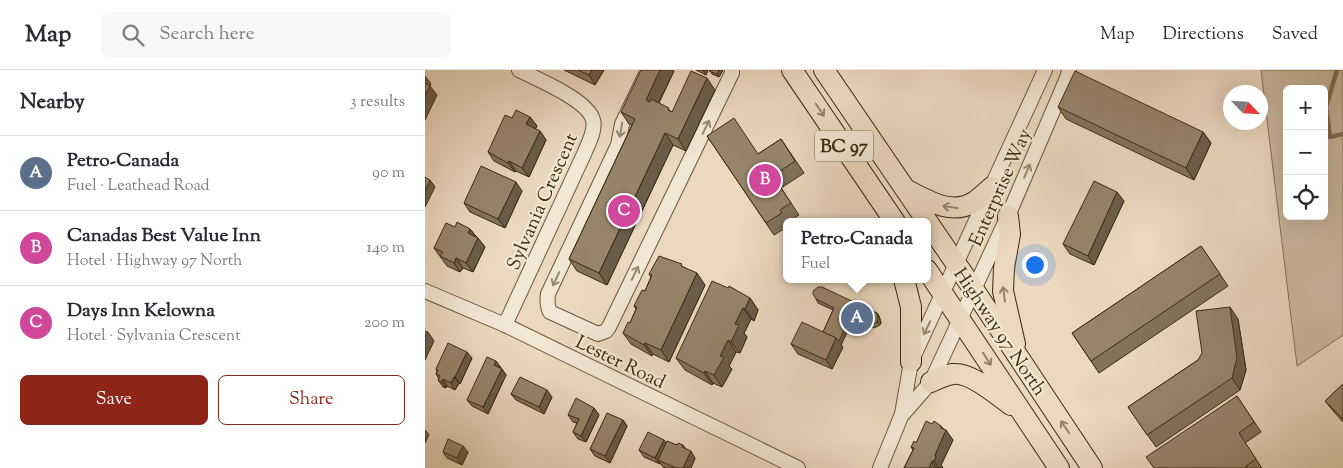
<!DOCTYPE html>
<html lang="en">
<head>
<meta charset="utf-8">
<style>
	:root { --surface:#fff; --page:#f7f7f7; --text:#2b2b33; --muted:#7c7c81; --line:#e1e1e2; --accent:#8f2418 }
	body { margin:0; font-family:"Sorts Mill Goudy",serif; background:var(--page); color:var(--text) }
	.controls { position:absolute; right:15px; top:15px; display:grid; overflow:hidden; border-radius:8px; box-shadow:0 5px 20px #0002 }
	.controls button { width:45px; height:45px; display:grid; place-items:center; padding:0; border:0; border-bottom:1px solid var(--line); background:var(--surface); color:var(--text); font:25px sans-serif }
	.compass { position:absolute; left:798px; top:15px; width:45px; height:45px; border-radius:50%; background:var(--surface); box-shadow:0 5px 20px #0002; rotate:115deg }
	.you { position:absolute; left:609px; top:194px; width:18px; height:18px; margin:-12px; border:4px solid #fff; border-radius:50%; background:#1a73e8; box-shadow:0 0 0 8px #1a73e833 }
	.badge { display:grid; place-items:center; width:32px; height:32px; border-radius:50%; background:var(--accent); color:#fff; font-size:16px; font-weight:700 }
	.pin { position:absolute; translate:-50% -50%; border:2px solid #fff; box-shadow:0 1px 5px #0006 }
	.popup { position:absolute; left:358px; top:148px; width:148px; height:65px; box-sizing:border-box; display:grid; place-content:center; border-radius:8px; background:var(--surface); filter:drop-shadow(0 1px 4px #0005); font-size:16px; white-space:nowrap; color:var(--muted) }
	.popup b { font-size:19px; color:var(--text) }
	.popup::after { content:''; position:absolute; left:50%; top:100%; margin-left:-10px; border:10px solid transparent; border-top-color:var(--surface) }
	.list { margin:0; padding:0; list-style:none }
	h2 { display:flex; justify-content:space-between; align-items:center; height:65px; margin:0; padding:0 20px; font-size:21px }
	h2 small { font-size:16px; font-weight:400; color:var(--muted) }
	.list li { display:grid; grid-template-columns:32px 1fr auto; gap:15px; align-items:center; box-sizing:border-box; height:75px; padding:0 20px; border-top:1px solid var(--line) }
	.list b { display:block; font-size:19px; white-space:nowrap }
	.list p { margin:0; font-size:16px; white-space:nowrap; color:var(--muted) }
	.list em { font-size:16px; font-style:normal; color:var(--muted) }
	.actions { display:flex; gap:10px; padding:15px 20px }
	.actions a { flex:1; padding:11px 0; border:1px solid var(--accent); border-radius:8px; text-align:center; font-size:18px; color:var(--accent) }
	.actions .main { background:var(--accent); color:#fff }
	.icon { flex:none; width:28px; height:28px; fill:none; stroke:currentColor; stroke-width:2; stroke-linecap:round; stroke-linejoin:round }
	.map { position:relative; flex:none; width:918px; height:398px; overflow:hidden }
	header { display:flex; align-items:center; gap:30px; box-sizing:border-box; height:70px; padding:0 25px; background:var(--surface); border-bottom:1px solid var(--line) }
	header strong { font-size:24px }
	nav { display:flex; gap:28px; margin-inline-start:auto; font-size:18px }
	.search { width:350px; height:45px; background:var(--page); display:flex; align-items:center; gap:12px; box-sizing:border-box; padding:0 18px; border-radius:8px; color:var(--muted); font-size:19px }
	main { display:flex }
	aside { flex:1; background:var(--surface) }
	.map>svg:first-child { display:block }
</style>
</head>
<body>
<header>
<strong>Map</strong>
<div class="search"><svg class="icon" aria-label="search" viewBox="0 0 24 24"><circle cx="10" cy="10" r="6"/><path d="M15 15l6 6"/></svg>Search here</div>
<nav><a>Map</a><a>Directions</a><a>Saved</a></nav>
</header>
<main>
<aside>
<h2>Nearby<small>3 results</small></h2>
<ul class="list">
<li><span class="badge" style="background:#5c6f8a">A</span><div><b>Petro-Canada</b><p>Fuel · Leathead Road</p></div><em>90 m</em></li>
<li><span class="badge" style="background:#d1479c">B</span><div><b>Canadas Best Value Inn</b><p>Hotel · Highway 97 North</p></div><em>140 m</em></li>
<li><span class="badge" style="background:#d1479c">C</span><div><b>Days Inn Kelowna</b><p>Hotel · Sylvania Crescent</p></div><em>200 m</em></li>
</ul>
<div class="actions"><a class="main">Save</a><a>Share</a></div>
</aside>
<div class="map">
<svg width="918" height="398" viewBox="0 0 918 398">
	<rect width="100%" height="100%" fill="#ebd8be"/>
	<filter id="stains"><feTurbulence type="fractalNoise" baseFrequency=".004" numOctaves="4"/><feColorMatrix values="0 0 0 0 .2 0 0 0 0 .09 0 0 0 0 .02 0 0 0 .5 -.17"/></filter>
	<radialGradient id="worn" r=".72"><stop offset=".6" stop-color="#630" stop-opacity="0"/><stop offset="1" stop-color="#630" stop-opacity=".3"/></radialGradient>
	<!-- green -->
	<path fill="#cdbaa0" stroke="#847258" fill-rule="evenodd" d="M 836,0 L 918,0 L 918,265 L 872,296 ZM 862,19 L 899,19 L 899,146 L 862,146 Z"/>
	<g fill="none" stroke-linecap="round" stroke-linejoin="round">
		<!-- stream -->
		<path stroke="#826f55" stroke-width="4.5" d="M 912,0 L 901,37 L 905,67 L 918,64"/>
		<!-- minor casing -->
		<g stroke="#68563c" stroke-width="16">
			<g id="minor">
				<path d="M 223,0 L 197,54 L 193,75 L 123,224 C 122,231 122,236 125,242 L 173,264 L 181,261 L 184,257 L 307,3 L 307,0"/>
				<path d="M 0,221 L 80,255 L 373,398"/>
				<path d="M 80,255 L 159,84 C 163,74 171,60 168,50 C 163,30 112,9 94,0"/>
				<path d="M 478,344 L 506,312 L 583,146 L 642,8 L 644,0"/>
				<path d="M 455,398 L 477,344 L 486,292 L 620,0"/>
			</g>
		</g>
		<!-- highway casing -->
		<g stroke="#3c2a10" stroke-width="22">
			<g id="highway">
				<path d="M 367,0 L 470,152"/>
				<path d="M 399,0 L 549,220 L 667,398"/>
				<path d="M 482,120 C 502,130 526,146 549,132 C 555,128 561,122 567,117"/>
				<path d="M 583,146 L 585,164 L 579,198 L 578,221 L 590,274"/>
				<path d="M 502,200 L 634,398"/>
				<path d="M 479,209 L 486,237 L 486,292"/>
				<path d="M 506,312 C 512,309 521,305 528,304 C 546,302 572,325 586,335"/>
			</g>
		</g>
		<!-- minor -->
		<use href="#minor" stroke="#f2e6d5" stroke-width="14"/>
		<!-- highway -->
		<use href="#highway" stroke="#ebd8be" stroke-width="20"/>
	</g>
	<!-- wall -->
	<g fill="#82725b" stroke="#3c2a10">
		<path d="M 139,0 L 179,0 L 170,15 Z"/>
		<path d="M 271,0 L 283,0 L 281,5 Z"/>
		<path d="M 285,0 L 298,0 L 294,7 L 287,4 Z"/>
		<path d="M 249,1 L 234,33 L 247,42 L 290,20 L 261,81 L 248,75 L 182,215 L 152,201 L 144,189 L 207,55 L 204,54 L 196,42 Z"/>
		<path d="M 633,37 L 778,62 L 786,73 L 769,110 L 641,49 Z"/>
		<path d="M 105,47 L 112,56 L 110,59 L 115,61 L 121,70 L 104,107 L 91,101 L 90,102 L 69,91 L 63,82 L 87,48 Z"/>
		<path d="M 282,66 L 333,84 L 356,69 L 379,103 L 356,118 L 374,145 L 363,152 L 362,152 L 362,157 L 349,165 Z"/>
		<path d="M 97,121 L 80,158 L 45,142 L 39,133 Z"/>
		<path d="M 699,131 L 669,195 L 645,184 L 638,174 Z"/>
		<path d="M 30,157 L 45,159 L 60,177 L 48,202 L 38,198 L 35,202 L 22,196 L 9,178 Z"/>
		<path d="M 776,176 L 803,216 L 674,303 L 647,263 Z"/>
		<path d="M 259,197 L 280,215 L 244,292 L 228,284 L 227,286 L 206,274 L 198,263 L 205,253 L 211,239 L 209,236 L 220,221 L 226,207 L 224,204 Z"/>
		<path d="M 325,228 L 333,240 L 329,251 L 326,249 L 319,263 L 322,267 L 315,283 L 311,282 L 304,296 L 307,299 L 297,317 L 288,313 L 287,315 L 260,300 L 251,288 Z"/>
		<path d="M 391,229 L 452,243 L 454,246 L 456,252 L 455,255 L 449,258 L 428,249 L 416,275 L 418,277 L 407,299 L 373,284 L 366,274 L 398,262 L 408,240 L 393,233 Z"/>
		<path d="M 813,249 L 821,300 L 815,320 L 731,377 L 703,337 L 773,290 Z"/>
		<path d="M 47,288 L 35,314 L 34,313 L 30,320 L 22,316 L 21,318 L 18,317 L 13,310 L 14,309 L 11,304 L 12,301 L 11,299 Z"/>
		<path d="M 71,291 L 81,305 L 63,344 L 47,336 L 42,330 Z"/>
		<path d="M 918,314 L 918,352 L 909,342 L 900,331 Z"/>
		<path d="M 86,324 L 127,327 L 119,344 L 91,330 Z"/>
		<path d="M 812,326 L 836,362 L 820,373 L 837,398 L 729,398 Z"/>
		<path d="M 169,338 L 174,345 L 161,372 L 153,369 L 148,362 L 152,353 L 148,352 L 143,345 Z"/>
		<path d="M 198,350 L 202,356 L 185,393 L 170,386 L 165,379 Z"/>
		<path d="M 507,354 L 516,356 L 528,370 L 516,395 L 518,397 L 517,398 L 479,398 L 488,380 L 486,377 L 491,373 Z"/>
		<path d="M 241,373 L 252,375 L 258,375 L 261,379 L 270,388 L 266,398 L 241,398 L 238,397 L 235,393 L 235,394 L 219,387 L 214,380 Z"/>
		<path d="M 18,382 L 43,382 L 37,395 L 22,388 Z"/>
	</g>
	<!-- shaded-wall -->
	<g fill="#6a5c4a" stroke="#3c2a10">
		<path d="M 167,0 L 179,0 L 170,15 L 164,5 Z"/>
		<path d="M 235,0 L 248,0 L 249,1 L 229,42 L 221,30 Z"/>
		<path d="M 278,0 L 283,0 L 281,5 Z"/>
		<path d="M 294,0 L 298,0 L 294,7 L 292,4 Z"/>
		<path d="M 0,6 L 6,14 L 5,16 L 12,25 L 0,50 Z"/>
		<path d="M 282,8 L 290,20 L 261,81 L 253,69 Z"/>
		<path d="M 105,47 L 112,56 L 108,64 L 101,54 Z"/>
		<path d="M 115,61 L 121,70 L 104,107 L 97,98 Z"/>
		<path d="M 778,62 L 786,73 L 769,110 L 761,98 Z"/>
		<path d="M 240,63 L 248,75 L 182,215 L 174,203 Z"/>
		<path d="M 84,91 L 91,101 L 90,102 L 83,93 Z"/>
		<path d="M 5,110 L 10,117 L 0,137 L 0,121 Z"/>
		<path d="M 91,112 L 97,121 L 80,158 L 73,149 Z"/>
		<path d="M 692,122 L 699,131 L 669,195 L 663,186 Z"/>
		<path d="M 45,159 L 52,168 L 43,163 Z"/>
		<path d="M 53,168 L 60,177 L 48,202 L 41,193 Z"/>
		<path d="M 31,188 L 38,198 L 35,202 L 29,193 Z"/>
		<path d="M 272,203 L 280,215 L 244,292 L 236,280 Z"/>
		<path d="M 325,228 L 333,240 L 329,251 L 320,239 Z"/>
		<path d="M 805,237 L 813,249 L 821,300 L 815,320 L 807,308 Z"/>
		<path d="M 318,238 L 326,249 L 319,263 L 322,267 L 315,283 L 306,272 L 310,254 Z"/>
		<path d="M 452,243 L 454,246 L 456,252 L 455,255 L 452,252 Z"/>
		<path d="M 426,246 L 428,249 L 416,275 L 418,277 L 407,299 L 401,290 L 411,268 Z"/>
		<path d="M 3,262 L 9,271 L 0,290 L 0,267 Z"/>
		<path d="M 303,270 L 311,282 L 304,296 L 307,299 L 297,317 L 289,305 L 295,286 Z"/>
		<path d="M 220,273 L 228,284 L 227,286 L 219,275 Z"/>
		<path d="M 42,282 L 47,288 L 35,314 L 30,307 Z"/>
		<path d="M 71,291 L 76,298 L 69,295 Z"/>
		<path d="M 77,299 L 81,305 L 63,344 L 58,337 Z"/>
		<path d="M 280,301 L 288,313 L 287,315 L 279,303 Z"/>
		<path d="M 29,307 L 34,313 L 30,320 L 26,313 Z"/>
		<path d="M 18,309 L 22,316 L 21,318 L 17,312 Z"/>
		<path d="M 122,320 L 127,327 L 119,344 L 114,337 Z"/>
		<path d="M 169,338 L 174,345 L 161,372 L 156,366 Z"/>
		<path d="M 198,350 L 202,356 L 185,393 L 180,386 Z"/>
		<path d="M 516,356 L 520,362 L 521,360 L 528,370 L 516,395 L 518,397 L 517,398 L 514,398 L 509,391 L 510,385 Z"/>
		<path d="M 0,360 L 4,365 L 0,373 Z"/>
		<path d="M 239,370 L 243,376 L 233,390 L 235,393 L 235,394 L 230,388 Z"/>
		<path d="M 38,376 L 43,382 L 37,395 L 32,388 Z"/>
		<path d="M 266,381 L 270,388 L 266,398 L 258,398 Z"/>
		<path d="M 507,391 L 512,398 L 504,398 Z"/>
	</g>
	<!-- building -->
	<g fill="#97846a" stroke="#3c2a10">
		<path d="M 153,0 L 167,0 L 164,5 Z"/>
		<path d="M 216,0 L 235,0 L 221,30 L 225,32 L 226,29 L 244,38 L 243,40 L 247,42 L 266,1 L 282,8 L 253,69 L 240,63 L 174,203 L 144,189 L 210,49 L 196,42 Z"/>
		<path d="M 285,0 L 294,0 L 292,4 L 284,1 Z"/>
		<path d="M 650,1 L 778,62 L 761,98 L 633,37 Z"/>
		<path d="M 0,13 L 5,16 L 0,26 Z"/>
		<path d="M 91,40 L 105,47 L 101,54 L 115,61 L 97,98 L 84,91 L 83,93 L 63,82 L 80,45 L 87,48 Z"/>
		<path d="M 309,48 L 333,84 L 356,69 L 370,91 L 348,106 L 366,133 L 355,140 L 357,143 L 341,153 L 282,66 Z"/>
		<path d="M 56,96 L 91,112 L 73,149 L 39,133 Z"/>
		<path d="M 0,107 L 5,110 L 0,121 Z"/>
		<path d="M 669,111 L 692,122 L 663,186 L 638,174 Z"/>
		<path d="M 32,152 L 45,159 L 43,163 L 53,168 L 41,193 L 31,188 L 29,193 L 15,186 L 18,182 L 9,178 L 21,153 L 30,157 Z"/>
		<path d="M 776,176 L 795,204 L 666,291 L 647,263 Z"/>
		<path d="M 234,186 L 257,194 L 256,196 L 272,203 L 236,280 L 220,273 L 219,275 L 198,263 L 203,252 L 205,253 L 212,237 L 209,236 L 217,220 L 220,221 L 227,205 L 224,204 Z"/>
		<path d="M 287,211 L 303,218 L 304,216 L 325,228 L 320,239 L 318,238 L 310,254 L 314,255 L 306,272 L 303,270 L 295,286 L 299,287 L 289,305 L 280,301 L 279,303 L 251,288 Z"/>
		<path d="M 393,217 L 397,217 L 452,243 L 453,249 L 452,252 L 447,255 L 426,246 L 414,271 L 411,268 L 398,262 L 409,238 L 391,229 L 388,224 L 388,221 Z"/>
		<path d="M 805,237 L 812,288 L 807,308 L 722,365 L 703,337 L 773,290 L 777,283 L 771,241 Z"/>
		<path d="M 377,252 L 411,268 L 401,290 L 366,274 Z"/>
		<path d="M 0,261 L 3,262 L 0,267 Z"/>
		<path d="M 23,273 L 42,282 L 30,307 L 29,307 L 26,313 L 18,309 L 17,312 L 13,310 L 15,306 L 11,304 L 13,300 L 11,299 Z"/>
		<path d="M 62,287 L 71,291 L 69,295 L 77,299 L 58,337 L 42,330 Z"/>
		<path d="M 95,307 L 122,320 L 114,337 L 86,324 Z"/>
		<path d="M 918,314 L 918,349 L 900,331 Z"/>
		<path d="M 812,326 L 829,352 L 814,363 L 831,389 L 821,396 L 822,398 L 729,398 L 721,387 Z"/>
		<path d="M 151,328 L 169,338 L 156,366 L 148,362 L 154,349 L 143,345 Z"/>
		<path d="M 182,343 L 198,350 L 180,386 L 165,379 Z"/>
		<path d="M 501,351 L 507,354 L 509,351 L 516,356 L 516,358 L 521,360 L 510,385 L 511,387 L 509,391 L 507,391 L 504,398 L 479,398 L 489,378 L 486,377 L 489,371 L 491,373 Z"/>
		<path d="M 223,362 L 239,370 L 230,388 L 214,380 Z"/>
		<path d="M 23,369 L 38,376 L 32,388 L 18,382 Z"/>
		<path d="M 242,371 L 252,375 L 253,373 L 258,375 L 257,377 L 266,381 L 258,398 L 251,398 L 233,390 Z"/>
	</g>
	<!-- one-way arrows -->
	<defs><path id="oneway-shaft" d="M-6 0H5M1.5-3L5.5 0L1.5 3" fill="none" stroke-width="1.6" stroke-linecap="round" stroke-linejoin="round" transform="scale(1.25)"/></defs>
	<g stroke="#948167">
		<use href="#oneway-shaft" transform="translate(395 40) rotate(56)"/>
		<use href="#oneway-shaft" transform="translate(525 137) rotate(-172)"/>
		<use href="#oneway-shaft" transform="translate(579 224) rotate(-97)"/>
		<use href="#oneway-shaft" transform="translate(562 289) rotate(57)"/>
		<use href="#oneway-shaft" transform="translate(640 357) rotate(-124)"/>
	</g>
	<g stroke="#978872">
		<use href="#oneway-shaft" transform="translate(281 57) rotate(-64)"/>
		<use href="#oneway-shaft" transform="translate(196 60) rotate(100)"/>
		<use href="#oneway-shaft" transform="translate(602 101) rotate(-67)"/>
		<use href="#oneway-shaft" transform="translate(210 203) rotate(-64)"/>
		<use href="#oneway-shaft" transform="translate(131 209) rotate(115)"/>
		<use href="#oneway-shaft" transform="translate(502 258) rotate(115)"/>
	</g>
	<g text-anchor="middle" stroke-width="4.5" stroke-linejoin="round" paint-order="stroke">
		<!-- shield labels -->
		<rect fill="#f2e6d5" stroke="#73624b" stroke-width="1" x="390" y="60.5" width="58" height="31" rx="4"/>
		<g font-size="18" font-weight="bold" fill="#3c2a10">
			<text x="419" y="82">BC 97</text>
		</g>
		<!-- street labels -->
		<g font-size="19" fill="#3c2a10" stroke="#f2e6d5">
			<text transform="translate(574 117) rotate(-66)" y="7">Enterprise Way</text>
			<text transform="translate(116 131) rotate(-66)" y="7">Sylvania Crescent</text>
			<text transform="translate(576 261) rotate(56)" y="7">Highway 97 North</text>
			<text transform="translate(196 291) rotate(26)" y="7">Lester Road</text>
		</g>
	</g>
	<rect width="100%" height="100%" filter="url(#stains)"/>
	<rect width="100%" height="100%" fill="url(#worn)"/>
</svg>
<div class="controls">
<button>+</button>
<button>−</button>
<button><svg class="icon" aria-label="locate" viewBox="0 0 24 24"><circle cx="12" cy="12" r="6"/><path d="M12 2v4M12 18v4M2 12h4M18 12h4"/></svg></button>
</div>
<svg class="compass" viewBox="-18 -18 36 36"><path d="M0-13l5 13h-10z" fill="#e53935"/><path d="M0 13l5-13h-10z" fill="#7c7c81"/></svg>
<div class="you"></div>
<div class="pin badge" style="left:432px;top:248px;background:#5c6f8a">A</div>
<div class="popup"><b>Petro-Canada</b>Fuel</div>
<div class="pin badge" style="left:340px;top:110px;background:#d1479c">B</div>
<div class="pin badge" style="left:199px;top:141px;background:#d1479c">C</div>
</div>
</main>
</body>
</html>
